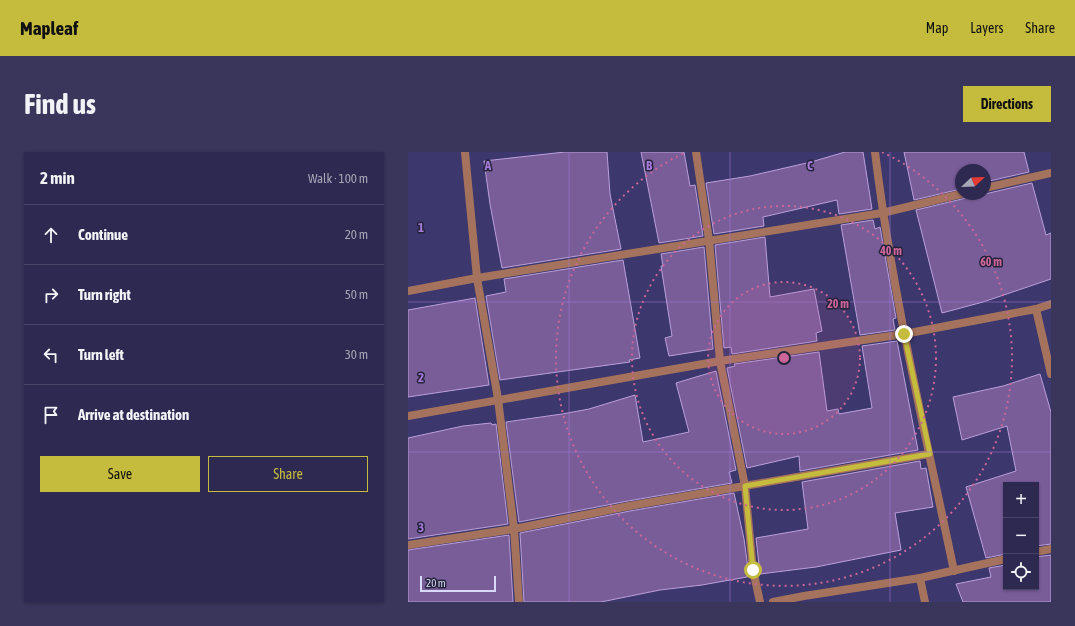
<!DOCTYPE html>
<html lang="en">
<head>
<meta charset="utf-8">
<style>
	:root { --surface:#2d2951; --page:#39355b; --text:#f1f3f6; --muted:#a7a6b7; --line:#484568; --accent:#c5bc3d }
	body { margin:0; font-family:"Asap Condensed",sans-serif; background:var(--page); color:var(--text) }
	.controls { position:absolute; right:12px; bottom:12px; display:grid; overflow:hidden; border-radius:0px; box-shadow:0 1px 3px #0004 }
	.controls button { width:36px; height:36px; display:grid; place-items:center; padding:0; border:0; border-bottom:1px solid var(--line); background:var(--surface); color:var(--text); font:20px sans-serif }
	.compass { position:absolute; left:547px; top:12px; width:36px; height:36px; border-radius:50%; background:var(--surface); box-shadow:0 1px 3px #0004; rotate:67deg }
	.scale { position:absolute; left:12px; bottom:10px; width:76px; box-sizing:border-box; padding-left:4px; border:2px solid #d9d9f9; border-top:0; font-size:11px; line-height:14px; white-space:nowrap; color:#d9d9f9; -webkit-text-stroke:3px #24233b; paint-order:stroke }
	.stop { position:absolute; width:12px; height:12px; margin:-9px; border:3px solid #c5bc3d; border-radius:50%; background:#fff }
	.stop.end { background:#c5bc3d; border-color:#fff; box-shadow:0 1px 4px #0008 }
	.list { margin:0; padding:0; list-style:none }
	h2 { display:flex; justify-content:space-between; align-items:center; height:52px; margin:0; padding:0 16px; font-size:17px }
	h2 small { font-size:13px; font-weight:400; color:var(--muted) }
	.list li { display:grid; grid-template-columns:26px 1fr auto; gap:12px; align-items:center; box-sizing:border-box; height:60px; padding:0 16px; border-top:1px solid var(--line) }
	.list b { display:block; font-size:15px; white-space:nowrap }
	.list em { font-size:13px; font-style:normal; color:var(--muted) }
	.actions { display:flex; gap:8px; padding:12px 16px }
	.actions a { flex:1; padding:9px 0; border:1px solid var(--accent); border-radius:0px; text-align:center; font-size:14px; color:var(--accent) }
	.actions .main { background:var(--accent); color:#111 }
	.icon { flex:none; width:22px; height:22px; fill:none; stroke:currentColor; stroke-width:2; stroke-linecap:round; stroke-linejoin:round }
	.map { position:relative; flex:none; width:643px; height:450px; overflow:hidden; border-radius:0px }
	header { display:flex; align-items:center; gap:24px; box-sizing:border-box; height:56px; padding:0 20px; background:var(--accent); color:#111 }
	header strong { font-size:19px }
	nav { display:flex; gap:22px; margin-inline-start:auto; font-size:14px }
	.intro { display:flex; align-items:center; justify-content:space-between; box-sizing:border-box; height:96px; padding:0 24px }
	h1 { margin:0; font-size:28px }
	.button { padding:10px 18px; border-radius:0px; background:var(--accent); color:#111; font-size:14px; font-weight:700 }
	main { display:flex; gap:24px; padding:0 24px }
	aside { flex:1; background:var(--surface); border-radius:0px; box-shadow:0 1px 3px #0004 }
	.map>svg:first-child { display:block }
</style>
</head>
<body>
<header>
<strong>Mapleaf</strong>
<nav><a>Map</a><a>Layers</a><a>Share</a></nav>
</header>
<div class="intro"><h1>Find us</h1><a class="button">Directions</a></div>
<main>
<aside>
<h2>2 min<small>Walk · 100 m</small></h2>
<ul class="list">
<li><svg class="icon" aria-label="ahead" viewBox="0 0 24 24"><path d="M12 20V5M6 11l6-6 6 6"/></svg><div><b>Continue</b></div><em>20 m</em></li>
<li><svg class="icon" aria-label="right" viewBox="0 0 24 24"><path d="M7 20v-9h11M14 6l5 5-5 5"/></svg><div><b>Turn right</b></div><em>50 m</em></li>
<li><svg class="icon" aria-label="left" viewBox="0 0 24 24"><path d="M17 20v-9H6M10 6l-5 5 5 5"/></svg><div><b>Turn left</b></div><em>30 m</em></li>
<li><svg class="icon" aria-label="arrive" viewBox="0 0 24 24"><path d="M6 21V4h12l-3 4 3 4H6"/></svg><div><b>Arrive at destination</b></div></li>
</ul>
<div class="actions"><a class="main">Save</a><a>Share</a></div>
</aside>
<div class="map">
<svg width="643" height="450" viewBox="0 0 643 450">
	<rect width="100%" height="100%" fill="#3c376c"/>
	<!-- building -->
	<g fill="#795d99" stroke="#bba0db">
		<path d="M 157,0 L 199,0 L 202,42 L 213,97 L 94,116 L 82,52 L 76,9 Z"/>
		<path d="M 233,0 L 276,0 L 282,34 L 287,33 L 295,84 L 251,91 Z"/>
		<path d="M 437,0 L 455,0 L 464,57 L 431,62 L 429,48 L 355,65 L 356,74 L 306,82 L 298,31 L 342,24 L 403,10 Z"/>
		<path d="M 496,0 L 616,0 L 621,20 L 577,30 L 577,18 L 553,18 L 553,37 L 506,48 Z"/>
		<path d="M 624,31 L 638,83 L 643,81 L 643,127 L 575,150 L 534,161 L 508,58 L 554,47 L 557,46 L 558,42 L 577,42 Z"/>
		<path d="M 465,68 L 467,77 L 472,75 L 488,166 L 485,167 L 487,178 L 452,183 L 433,73 Z"/>
		<path d="M 357,85 L 362,145 L 406,137 L 414,179 L 408,181 L 409,189 L 324,202 L 323,195 L 316,196 L 307,93 Z"/>
		<path d="M 296,95 L 305,197 L 261,204 L 257,186 L 264,184 L 253,114 L 255,114 L 253,102 Z"/>
		<path d="M 215,108 L 232,206 L 221,208 L 222,210 L 92,228 L 78,144 L 98,140 L 96,127 Z"/>
		<path d="M 67,146 L 81,233 L 0,245 L 0,158 Z"/>
		<path d="M 489,189 L 510,298 L 392,319 L 391,304 L 339,316 L 319,216 L 327,214 L 326,212 L 411,200 L 419,259 L 430,257 L 431,262 L 464,256 L 454,194 Z"/>
		<path d="M 308,219 L 328,318 L 321,320 L 324,331 L 220,349 L 111,370 L 98,270 L 154,262 L 181,257 L 227,243 L 235,290 L 281,280 L 268,231 Z"/>
		<path d="M 632,222 L 643,260 L 643,392 L 628,394 L 628,333 L 598,333 L 598,402 L 578,406 L 558,335 L 608,319 L 599,274 L 554,288 L 545,245 L 595,234 Z"/>
		<path d="M 83,271 L 84,273 L 88,272 L 100,372 L 0,387 L 0,286 L 55,274 Z"/>
		<path d="M 512,309 L 513,317 L 518,316 L 525,355 L 487,361 L 493,398 L 408,415 L 352,422 L 348,386 L 400,377 L 394,330 Z"/>
		<path d="M 326,341 L 336,387 L 341,424 L 339,425 L 294,433 L 252,438 L 193,450 L 116,450 L 112,381 L 222,359 Z"/>
		<path d="M 101,383 L 105,450 L 0,450 L 0,398 Z"/>
		<path d="M 643,403 L 643,450 L 555,450 L 548,432 L 583,425 L 581,416 L 598,413 L 598,435 L 628,435 L 628,405 Z"/>
	</g>
	<g fill="none" stroke-linecap="round" stroke-linejoin="round">
		<!-- minor -->
		<g stroke="#a5735d" stroke-width="8">
			<path d="M 57,0 L 69,126 L 90,247 L 106,377 L 111,450"/>
			<path d="M 288,0 L 301,88 L 312,209 L 337,334 L 345,418 L 352,450"/>
			<path d="M 467,0 C 484,141 517,280 546,419"/>
			<path d="M 577,36 L 643,21"/>
			<path d="M 0,139 L 69,126 L 474,61 L 553,42"/>
			<path d="M 628,157 L 643,222"/>
			<path d="M 0,264 L 312,209 L 496,182 L 628,157 L 643,152"/>
			<path d="M 0,393 L 106,377 L 221,354 L 521,302"/>
			<path d="M 628,400 L 643,397"/>
			<path d="M 512,426 L 517,450"/>
			<path d="M 365,450 L 396,444 L 512,426 L 598,407"/>
		</g>
	</g>
	<g fill="none" stroke-linecap="round" stroke-linejoin="round">
		<!-- route -->
		<path stroke="#c5bc3d" stroke-width="5" d="M 345,418 L 337,334 L 522,302 L 496,182"/>
	</g>
	<!-- grid -->
	<path fill="none" stroke="#a57ad9" stroke-width="1" stroke-opacity="0.55" d="M 161,0 L 161,450M 322,0 L 322,450M 482,0 L 482,450M 0,150 L 643,150M 0,300 L 643,300"/>
	<!-- distance rings -->
	<circle cx="376" cy="206" r="76" fill="#cb659a" fill-opacity=".12"/>
	<g fill="none" stroke="#cb659a" stroke-width="2" stroke-dasharray="2 4">
		<circle cx="376" cy="206" r="76"/>
		<circle cx="376" cy="206" r="152"/>
		<path d="M474 0A228 228 0 1 1 278 0"/>
	</g>
	<g font-size="13" text-anchor="middle" font-weight="bold" fill="#a57ad9" stroke="#24233b" stroke-width="3" stroke-linejoin="round" paint-order="stroke">
		<text x="80" y="18">A</text>
		<text x="241" y="18">B</text>
		<text x="402" y="18">C</text>
		<text x="13" y="80">1</text>
		<text x="13" y="230">2</text>
		<text x="13" y="380">3</text>
	</g>
	<circle cx="376" cy="206" r="6" fill="#cb659a" stroke="#24233b" stroke-width="2"/>
	<g font-size="12" text-anchor="middle" font-weight="bold" fill="#cb659a" stroke="#24233b" stroke-width="3" stroke-linejoin="round" paint-order="stroke">
		<text x="483" y="103">40 m</text>
		<text x="583" y="114">60 m</text>
		<text x="430" y="156">20 m</text>
	</g>
</svg>
<div class="controls">
<button>+</button>
<button>−</button>
<button><svg class="icon" aria-label="locate" viewBox="0 0 24 24"><circle cx="12" cy="12" r="6"/><path d="M12 2v4M12 18v4M2 12h4M18 12h4"/></svg></button>
</div>
<svg class="compass" viewBox="-18 -18 36 36"><path d="M0-13l5 13h-10z" fill="#e53935"/><path d="M0 13l5-13h-10z" fill="#a7a6b7"/></svg>
<div class="scale">20 m</div>
<div class="stop" style="left:345px;top:418px"></div>
<div class="stop end" style="left:496px;top:182px"></div>
</div>
</main>
</body>
</html>
